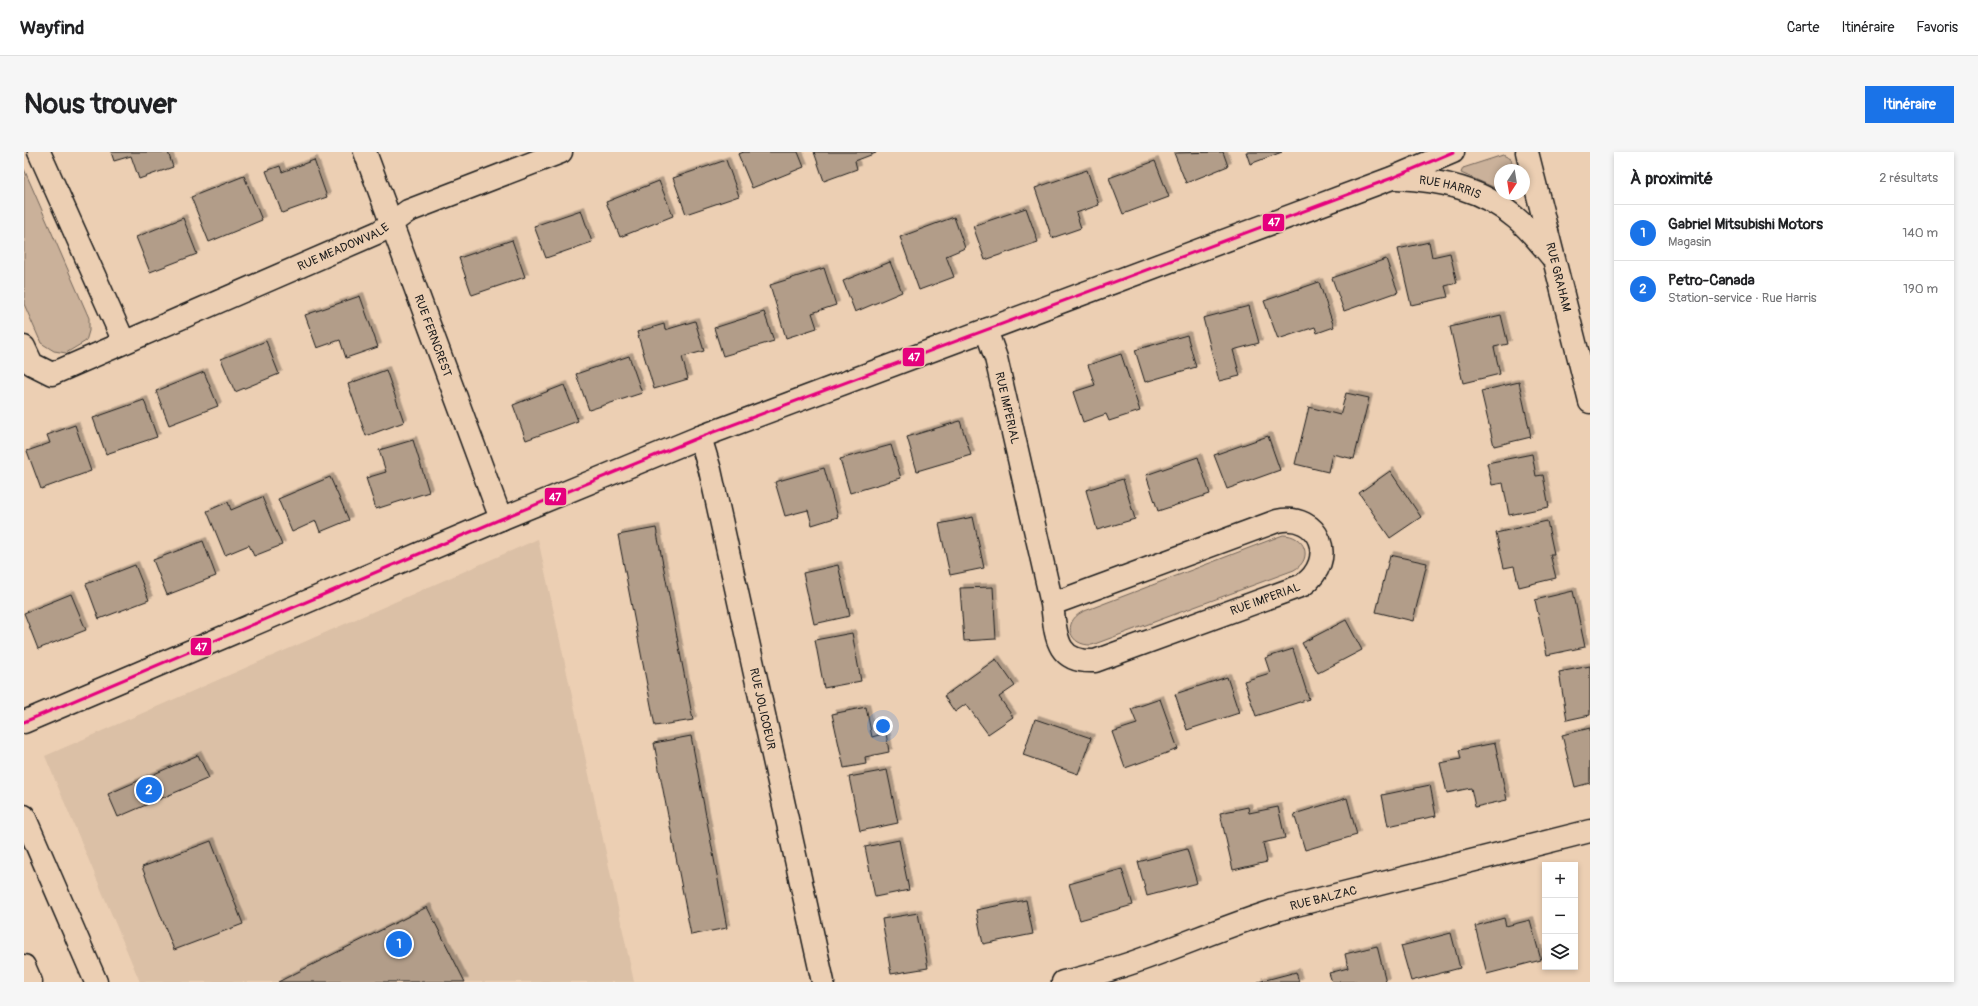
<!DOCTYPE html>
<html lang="fr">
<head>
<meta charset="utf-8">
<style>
	:root { --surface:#fff; --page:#f6f6f6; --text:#202124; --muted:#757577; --line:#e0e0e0; --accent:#1a73e8 }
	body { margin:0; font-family:Pangolin,sans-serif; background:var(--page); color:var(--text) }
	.controls { position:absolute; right:12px; bottom:12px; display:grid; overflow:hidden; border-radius:0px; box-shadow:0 2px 6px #0003 }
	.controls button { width:36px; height:36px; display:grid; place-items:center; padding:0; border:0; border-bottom:1px solid var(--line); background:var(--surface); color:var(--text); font:20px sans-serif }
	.compass { position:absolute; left:1470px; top:12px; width:36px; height:36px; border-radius:50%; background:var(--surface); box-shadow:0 2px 6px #0003; rotate:192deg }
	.you { position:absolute; left:859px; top:574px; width:14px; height:14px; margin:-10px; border:3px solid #fff; border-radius:50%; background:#1a73e8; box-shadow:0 0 0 6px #1a73e833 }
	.badge { display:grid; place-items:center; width:26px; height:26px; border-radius:50%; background:var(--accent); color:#fff; font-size:13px; font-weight:700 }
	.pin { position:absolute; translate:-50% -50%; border:2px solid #fff; box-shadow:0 1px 4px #0006 }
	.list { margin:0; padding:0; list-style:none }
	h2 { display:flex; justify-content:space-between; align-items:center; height:52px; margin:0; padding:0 16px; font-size:17px }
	h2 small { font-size:13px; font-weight:400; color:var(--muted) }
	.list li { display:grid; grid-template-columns:26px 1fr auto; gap:12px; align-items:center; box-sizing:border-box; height:56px; padding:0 16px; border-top:1px solid var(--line) }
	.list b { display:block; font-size:15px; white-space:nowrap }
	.list p { margin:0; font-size:13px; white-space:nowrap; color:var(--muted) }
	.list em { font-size:13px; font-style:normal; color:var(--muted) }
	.icon { flex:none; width:22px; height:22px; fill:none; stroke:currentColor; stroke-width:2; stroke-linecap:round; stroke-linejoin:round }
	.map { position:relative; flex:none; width:1566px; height:830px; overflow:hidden; border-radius:0px }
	header { display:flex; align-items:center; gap:24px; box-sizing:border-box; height:56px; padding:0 20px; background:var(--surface); border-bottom:1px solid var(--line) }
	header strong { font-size:19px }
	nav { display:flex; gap:22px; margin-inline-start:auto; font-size:14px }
	.intro { display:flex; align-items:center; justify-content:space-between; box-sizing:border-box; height:96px; padding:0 24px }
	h1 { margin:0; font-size:28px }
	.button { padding:10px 18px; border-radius:0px; background:var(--accent); color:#fff; font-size:14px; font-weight:700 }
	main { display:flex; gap:24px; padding:0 24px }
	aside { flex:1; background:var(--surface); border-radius:0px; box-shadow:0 2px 6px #0003 }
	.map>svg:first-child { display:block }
</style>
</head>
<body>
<header>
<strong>Wayfind</strong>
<nav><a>Carte</a><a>Itinéraire</a><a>Favoris</a></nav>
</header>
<div class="intro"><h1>Nous trouver</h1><a class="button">Itinéraire</a></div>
<main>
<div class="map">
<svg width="1566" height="830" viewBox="0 0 1566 830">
	<defs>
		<filter id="shadow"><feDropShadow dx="3.5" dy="-3.5" stdDeviation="0" flood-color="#0004"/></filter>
	</defs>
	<rect width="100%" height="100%" fill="#eccfb3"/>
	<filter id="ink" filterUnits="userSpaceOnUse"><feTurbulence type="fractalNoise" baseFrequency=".025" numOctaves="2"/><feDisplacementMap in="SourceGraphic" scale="8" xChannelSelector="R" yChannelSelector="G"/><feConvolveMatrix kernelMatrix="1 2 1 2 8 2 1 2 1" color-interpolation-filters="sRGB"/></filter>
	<g filter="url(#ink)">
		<!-- built -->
		<path fill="#dbc0a6" d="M 514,387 L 610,830 L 116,830 L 21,604 Z"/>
		<!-- green -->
		<g fill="#cab19a" stroke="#73665b">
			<path d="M 1479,3 L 1487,7 L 1490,18 L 1476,18 L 1476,38 L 1437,21 L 1439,16 Z"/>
			<path d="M 0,17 L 65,166 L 65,179 L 62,189 L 42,201 L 30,199 L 17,191 L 0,152 Z"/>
			<path d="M 1259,383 C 1281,383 1290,407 1270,418 L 1068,493 C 1045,494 1038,471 1058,460 Z"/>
		</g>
		<!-- building -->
		<g fill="#b29d89" stroke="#1c1c1c" filter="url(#shadow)">
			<path d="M 87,0 L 144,0 L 149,15 L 115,27 L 107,4 L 90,9 Z"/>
			<path d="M 720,0 L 774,0 L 780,15 L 728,36 L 714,2 Z"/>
			<path d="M 790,0 L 852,0 L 852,1 L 831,9 L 833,17 L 800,29 Z"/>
			<path d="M 1199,0 L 1204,14 L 1162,31 L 1150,1 Z"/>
			<path d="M 1222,0 L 1258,0 L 1226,12 Z"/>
			<path d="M 290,8 L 303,45 L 258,61 L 242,19 L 256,14 L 258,20 Z"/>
			<path d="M 702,8 L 715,44 L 662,62 L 649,26 Z"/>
			<path d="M 1131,9 L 1145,45 L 1099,62 L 1085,26 Z"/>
			<path d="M 1063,18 L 1075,53 L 1052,61 L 1057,76 L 1028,86 L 1011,36 Z"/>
			<path d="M 220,24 L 238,68 L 185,90 L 167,45 Z"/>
			<path d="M 635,29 L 649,64 L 596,85 L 582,50 Z"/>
			<path d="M 1002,56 L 1014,90 L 961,108 L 949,74 Z"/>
			<path d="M 557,58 L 568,90 L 522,106 L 510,74 Z"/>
			<path d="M 930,65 L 941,96 L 922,104 L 930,125 L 895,138 L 876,85 Z"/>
			<path d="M 159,66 L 173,102 L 126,120 L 112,85 Z"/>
			<path d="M 488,88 L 501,125 L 448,143 L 435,106 Z"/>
			<path d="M 1405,90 L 1408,105 L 1426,101 L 1433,131 L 1421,134 L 1424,145 L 1387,153 L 1374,97 Z"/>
			<path d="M 1362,107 L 1374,140 L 1320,159 L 1308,126 Z"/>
			<path d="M 866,110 L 878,140 L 831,160 L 819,129 Z"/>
			<path d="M 800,116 L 812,153 L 788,161 L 793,176 L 762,186 L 746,133 Z"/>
			<path d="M 1295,130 L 1310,175 L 1293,181 L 1291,175 L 1254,187 L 1240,149 Z"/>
			<path d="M 336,144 L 354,195 L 322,206 L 316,188 L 293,196 L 281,163 Z"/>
			<path d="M 1225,154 L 1235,191 L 1209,198 L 1216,224 L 1195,229 L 1179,166 Z"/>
			<path d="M 740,160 L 750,189 L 699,204 L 690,176 Z"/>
			<path d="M 1477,163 L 1484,192 L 1470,195 L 1476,222 L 1439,231 L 1426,175 Z"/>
			<path d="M 671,169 L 680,199 L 658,205 L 664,227 L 630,237 L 613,180 L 640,172 L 641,178 Z"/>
			<path d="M 1163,183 L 1172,215 L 1121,230 L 1111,198 Z"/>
			<path d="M 242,189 L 255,222 L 211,240 L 197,207 Z"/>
			<path d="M 1097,202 L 1116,259 L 1085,269 L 1082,262 L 1059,270 L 1049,240 L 1071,233 L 1064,213 Z"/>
			<path d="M 605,204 L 618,241 L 565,258 L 552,222 Z"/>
			<path d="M 362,218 L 380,270 L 342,284 L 324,232 Z"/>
			<path d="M 180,220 L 194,254 L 145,273 L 132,239 Z"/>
			<path d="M 1495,230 L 1507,285 L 1470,294 L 1457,239 Z"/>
			<path d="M 540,233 L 554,269 L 502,288 L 489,253 Z"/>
			<path d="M 1322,241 L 1345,246 L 1330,307 L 1308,302 L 1304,320 L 1271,312 L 1285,255 L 1316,263 Z"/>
			<path d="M 120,248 L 133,285 L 82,302 L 69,266 Z"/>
			<path d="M 936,269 L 947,303 L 893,319 L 883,285 Z"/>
			<path d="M 51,273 L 67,319 L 17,337 L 3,299 L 26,291 L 23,283 Z"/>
			<path d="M 1244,284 L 1256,318 L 1203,337 L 1190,303 Z"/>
			<path d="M 389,288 L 405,340 L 352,357 L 342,326 L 362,320 L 355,298 Z"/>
			<path d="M 867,293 L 877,326 L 826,341 L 816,307 Z"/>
			<path d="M 1508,302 L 1512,324 L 1519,323 L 1525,355 L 1485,363 L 1479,331 L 1468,333 L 1463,311 Z"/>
			<path d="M 1174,305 L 1186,342 L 1134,359 L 1122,323 Z"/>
			<path d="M 800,316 L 814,365 L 788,373 L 784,358 L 761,364 L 751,330 Z"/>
			<path d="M 1366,319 L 1397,365 L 1366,386 L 1335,341 Z"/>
			<path d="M 306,325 L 325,368 L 296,380 L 292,369 L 268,380 L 254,347 Z"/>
			<path d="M 1099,327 L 1111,367 L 1073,378 L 1062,338 Z"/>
			<path d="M 238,345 L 258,393 L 230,404 L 225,393 L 201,403 L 183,359 L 204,350 L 207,358 Z"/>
			<path d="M 949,365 L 960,416 L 926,423 L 915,372 Z"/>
			<path d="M 1523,369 L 1530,402 L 1526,402 L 1532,426 L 1495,435 L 1490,414 L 1480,416 L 1472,381 Z"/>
			<path d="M 632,376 L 669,568 L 631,574 L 594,383 Z"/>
			<path d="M 179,389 L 192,424 L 143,443 L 129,408 Z"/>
			<path d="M 1366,403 L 1403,411 L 1389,469 L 1352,460 Z"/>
			<path d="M 111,413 L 125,448 L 75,467 L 62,432 Z"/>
			<path d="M 814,413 L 826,464 L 790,472 L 779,421 Z"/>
			<path d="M 969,435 L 972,487 L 940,489 L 936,436 Z"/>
			<path d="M 1549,439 L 1561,495 L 1523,503 L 1511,448 Z"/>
			<path d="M 47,442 L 62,478 L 14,497 L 0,461 Z"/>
			<path d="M 1322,468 L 1338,498 L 1294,521 L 1278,491 Z"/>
			<path d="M 828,481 L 837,529 L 800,536 L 791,488 Z"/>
			<path d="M 1269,497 L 1285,547 L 1232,564 L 1220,529 L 1246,521 L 1241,506 Z"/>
			<path d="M 972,507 L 991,534 L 975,545 L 989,565 L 964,582 L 942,552 L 931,560 L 920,544 Z"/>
			<path d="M 1566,514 L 1566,563 L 1543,568 L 1535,520 Z"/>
			<path d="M 1203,525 L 1215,561 L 1163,578 L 1151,542 Z"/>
			<path d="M 1136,547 L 1154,597 L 1101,616 L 1088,580 L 1113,572 L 1107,557 Z"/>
			<path d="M 842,555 L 848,585 L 862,581 L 865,600 L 841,605 L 842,612 L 820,616 L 808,562 Z"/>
			<path d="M 1011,567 L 1067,586 L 1054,622 L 999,603 Z"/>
			<path d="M 1566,576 L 1566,631 L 1551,635 L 1538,583 Z"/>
			<path d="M 667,584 L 703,776 L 667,783 L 630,591 Z"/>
			<path d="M 1471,591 L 1483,648 L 1451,655 L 1447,636 L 1423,641 L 1416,611 L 1437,607 L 1435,598 Z"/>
			<path d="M 174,603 L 185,626 L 94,665 L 84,642 Z"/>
			<path d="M 863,618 L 874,671 L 836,679 L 825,625 Z"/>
			<path d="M 1406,633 L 1412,664 L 1364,674 L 1358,643 Z"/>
			<path d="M 1323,646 L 1333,683 L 1281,698 L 1270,662 Z"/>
			<path d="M 1224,655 L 1225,661 L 1254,655 L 1261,686 L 1239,691 L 1243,710 L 1209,718 L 1196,661 Z"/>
			<path d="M 875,688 L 885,738 L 851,745 L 841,695 Z"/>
			<path d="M 187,689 L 219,772 L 150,798 L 118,715 Z"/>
			<path d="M 1163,697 L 1173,731 L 1123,744 L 1114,710 Z"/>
			<path d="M 1098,717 L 1109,753 L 1056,768 L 1045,732 Z"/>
			<path d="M 1002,748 L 1009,782 L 959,792 L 952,758 Z"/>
			<path d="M 403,755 L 441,830 L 254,830 Z"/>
			<path d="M 894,761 L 904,816 L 867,822 L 858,767 Z"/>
			<path d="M 1480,766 L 1482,774 L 1506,768 L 1517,808 L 1463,822 L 1451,774 Z"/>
			<path d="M 1427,781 L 1436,816 L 1387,829 L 1377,794 Z"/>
			<path d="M 1353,794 L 1362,830 L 1308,830 L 1305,821 L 1324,816 L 1321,802 Z"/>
			<path d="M 1272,820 L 1275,830 L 1234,830 Z"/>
		</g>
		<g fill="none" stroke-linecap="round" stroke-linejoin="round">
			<!-- minor casing -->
			<g stroke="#1c1c1c" stroke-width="25">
				<g id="minor">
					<path d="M 15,0 L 100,190"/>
					<path id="s1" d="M 341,0 L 477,367"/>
					<path id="s2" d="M 1503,0 L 1566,250"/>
					<path id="s3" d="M 1373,26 C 1417,28 1459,37 1493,67 C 1506,78 1517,92 1528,105"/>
					<path id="s4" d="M 962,178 L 972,206 L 1028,452 C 1032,483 1031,511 1071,509 L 1279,433 C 1314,408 1296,360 1253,369 L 1028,452"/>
					<path id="s5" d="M 0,195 L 8,212 L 28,222 L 355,80 L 384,59 L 537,0"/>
					<path id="s6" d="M 676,285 L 686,318 L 799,830"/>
					<path d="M 0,570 L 477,367 L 676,285 L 1368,26 L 1429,0"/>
					<path id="s7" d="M 1039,830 C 1114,815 1183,779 1256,757 L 1566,679"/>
				</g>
			</g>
			<!-- major casing -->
			<g stroke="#1c1c1c" stroke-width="25">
				<g id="major">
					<path d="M 0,664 L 72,830"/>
					<path d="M 0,814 L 7,830"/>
				</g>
			</g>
			<!-- minor -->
			<use href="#minor" stroke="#eccfb3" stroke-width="22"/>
			<!-- major -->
			<use href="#major" stroke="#eccfb3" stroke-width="22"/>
			<!-- bus-1 casing -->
			<g stroke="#eccfb3" stroke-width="6">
				<path id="bus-1" d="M 0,570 L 477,367 L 676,285 L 1368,26 L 1429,0"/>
			</g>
			<!-- bus-1 -->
			<use href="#bus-1" stroke="#e5007d" stroke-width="3"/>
		</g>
	</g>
	<g text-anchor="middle" stroke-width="3" stroke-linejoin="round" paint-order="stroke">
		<!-- street labels -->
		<g font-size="12" fill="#1c1c1c" stroke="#eccfb3">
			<text dy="4" stroke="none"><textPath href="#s3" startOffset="54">RUE HARRIS</textPath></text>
			<text dy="4" stroke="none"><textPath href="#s5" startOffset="359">RUE MEADOWVALE</textPath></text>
			<text dy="4" stroke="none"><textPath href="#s2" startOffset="129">RUE GRAHAM</textPath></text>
			<text dy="4" stroke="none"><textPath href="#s1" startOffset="196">RUE FERNCREST</textPath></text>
			<text dy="4" stroke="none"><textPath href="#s4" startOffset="81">RUE IMPERIAL</textPath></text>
			<text dy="4" stroke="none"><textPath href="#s4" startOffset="546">RUE IMPERIAL</textPath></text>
			<text dy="4" stroke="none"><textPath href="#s6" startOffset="279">RUE JOLICOEUR</textPath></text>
			<text dy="4" stroke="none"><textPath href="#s7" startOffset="274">RUE BALZAC</textPath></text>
		</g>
	</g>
	<g stroke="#eccfb3" stroke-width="1.5">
		<rect x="1238" y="61" width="23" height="19" rx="4" fill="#e5007d"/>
		<rect x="878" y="195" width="23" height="20" rx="4" fill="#e5007d"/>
		<rect x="520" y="335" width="23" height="19" rx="4" fill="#e5007d"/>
		<rect x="166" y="485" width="22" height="19" rx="4" fill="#e5007d"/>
	</g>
	<g font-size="11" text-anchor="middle" font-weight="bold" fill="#fff">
		<text x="1250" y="74">47</text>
		<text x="890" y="209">47</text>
		<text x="531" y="349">47</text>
		<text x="177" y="499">47</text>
	</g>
</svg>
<div class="controls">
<button>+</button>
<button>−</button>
<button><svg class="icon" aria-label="layers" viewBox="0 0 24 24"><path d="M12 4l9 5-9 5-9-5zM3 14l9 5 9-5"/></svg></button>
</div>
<svg class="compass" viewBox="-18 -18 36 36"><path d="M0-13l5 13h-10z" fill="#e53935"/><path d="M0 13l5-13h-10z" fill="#757577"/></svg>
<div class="you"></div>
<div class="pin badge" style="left:375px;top:792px">1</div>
<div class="pin badge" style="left:125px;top:638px">2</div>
</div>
<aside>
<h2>À proximité<small>2 résultats</small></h2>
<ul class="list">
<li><span class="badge">1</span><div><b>Gabriel Mitsubishi Motors</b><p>Magasin</p></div><em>140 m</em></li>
<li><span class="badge">2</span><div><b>Petro-Canada</b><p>Station-service · Rue Harris</p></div><em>190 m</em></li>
</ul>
</aside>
</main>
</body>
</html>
